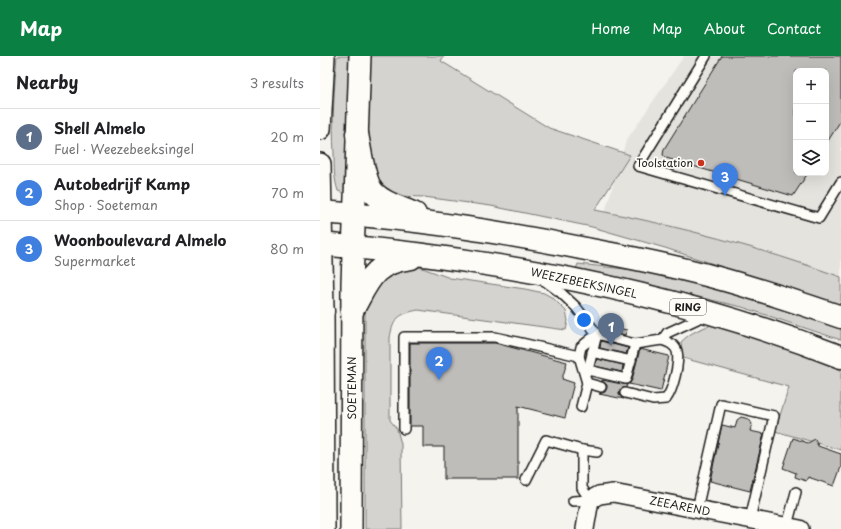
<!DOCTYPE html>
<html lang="en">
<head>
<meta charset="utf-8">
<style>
	:root { --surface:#fff; --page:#f6f6f6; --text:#202124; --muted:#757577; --line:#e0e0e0; --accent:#0b8043 }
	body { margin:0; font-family:"Playpen Sans",sans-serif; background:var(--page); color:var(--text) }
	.controls { position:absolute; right:12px; top:12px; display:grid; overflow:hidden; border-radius:8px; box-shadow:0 4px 16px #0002 }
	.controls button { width:36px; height:36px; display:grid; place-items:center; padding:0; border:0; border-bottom:1px solid var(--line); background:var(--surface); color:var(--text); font:20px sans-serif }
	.you { position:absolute; left:264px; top:264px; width:14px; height:14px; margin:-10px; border:3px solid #fff; border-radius:50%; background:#1a73e8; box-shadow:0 0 0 6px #1a73e833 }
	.badge { display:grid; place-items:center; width:26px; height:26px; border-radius:50%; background:var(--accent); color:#fff; font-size:13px; font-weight:700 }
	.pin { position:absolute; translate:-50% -33px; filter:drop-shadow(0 1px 2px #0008) }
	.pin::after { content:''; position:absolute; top:21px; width:14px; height:12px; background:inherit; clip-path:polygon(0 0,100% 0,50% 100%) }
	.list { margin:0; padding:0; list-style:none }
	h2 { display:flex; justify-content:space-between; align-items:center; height:52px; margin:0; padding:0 16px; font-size:17px }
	h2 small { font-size:13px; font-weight:400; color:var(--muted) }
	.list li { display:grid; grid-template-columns:26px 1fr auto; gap:12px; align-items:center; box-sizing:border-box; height:56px; padding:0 16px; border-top:1px solid var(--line) }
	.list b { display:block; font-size:15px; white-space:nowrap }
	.list p { margin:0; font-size:13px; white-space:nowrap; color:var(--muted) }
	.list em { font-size:13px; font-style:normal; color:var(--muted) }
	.icon { flex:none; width:22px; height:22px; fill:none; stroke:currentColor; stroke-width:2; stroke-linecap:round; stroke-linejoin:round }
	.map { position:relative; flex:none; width:521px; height:473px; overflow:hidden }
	header { display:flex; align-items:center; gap:24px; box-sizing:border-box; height:56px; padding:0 20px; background:var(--accent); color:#fff }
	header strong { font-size:19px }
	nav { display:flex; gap:22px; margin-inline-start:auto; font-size:14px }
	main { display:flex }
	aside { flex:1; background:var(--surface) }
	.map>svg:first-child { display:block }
</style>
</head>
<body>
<header>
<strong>Map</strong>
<nav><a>Home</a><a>Map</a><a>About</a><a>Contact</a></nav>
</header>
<main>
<aside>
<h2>Nearby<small>3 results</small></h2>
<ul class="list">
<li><span class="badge" style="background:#5c6f8a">1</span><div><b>Shell Almelo</b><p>Fuel · Weezebeeksingel</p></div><em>20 m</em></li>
<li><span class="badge" style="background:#3f7fe0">2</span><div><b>Autobedrijf Kamp</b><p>Shop · Soeteman</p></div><em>70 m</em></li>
<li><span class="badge" style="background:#3f7fe0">3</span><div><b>Woonboulevard Almelo</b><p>Supermarket</p></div><em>80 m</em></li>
</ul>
</aside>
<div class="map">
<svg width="521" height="473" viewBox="0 0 521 473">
	<rect width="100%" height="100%" fill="#f4f3ee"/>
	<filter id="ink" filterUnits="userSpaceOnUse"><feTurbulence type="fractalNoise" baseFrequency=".025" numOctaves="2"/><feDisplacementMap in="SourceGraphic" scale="8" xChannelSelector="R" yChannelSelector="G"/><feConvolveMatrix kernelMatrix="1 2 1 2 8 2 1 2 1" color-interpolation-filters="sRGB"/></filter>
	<g filter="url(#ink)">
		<!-- built -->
		<path fill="#e4e3de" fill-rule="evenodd" d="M 364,0 L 521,0 L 521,238 L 283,163 L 306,85 ZM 476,15 L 506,15 L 506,117 L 476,117 Z"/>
		<!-- green -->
		<g fill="#d4d3cf" stroke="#787876">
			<path d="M 17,0 L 33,0 L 30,116 L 24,137 L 18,135 C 14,123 14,111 14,98 C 12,65 14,33 17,0 Z"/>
			<path d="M 48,0 L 124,0 L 121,5 L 229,72 L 310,99 L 275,154 C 359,170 441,192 521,221 L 521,250 L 345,192 L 272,171 L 171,150 L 104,141 L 76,140 L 64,132 L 53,116 L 48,95 Z"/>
			<path d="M 258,208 L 343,217 L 420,239 L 521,270 L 521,284 L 422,251 L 256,213 Z"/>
			<path d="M 94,209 L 130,222 L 205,233 L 224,237 L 233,242 L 246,255 L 248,265 L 246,274 L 98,254 C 79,258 73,262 70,282 L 70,364 L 77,373 L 81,388 L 82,473 L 45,473 L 45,245 L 70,214 Z"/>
			<path d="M 395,268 L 521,312 L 521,394 L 455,375 L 469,331 L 363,302 L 361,286 C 371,276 381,272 395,268 Z"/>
		</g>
		<!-- building -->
		<g fill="#bebdba" stroke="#1c1c1c">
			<path d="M 402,0 L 521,0 L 521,64 L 506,88 L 506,15 L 476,15 L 476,117 L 488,117 L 473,140 L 346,102 L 343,99 L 344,93 Z"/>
			<path d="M 284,269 L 307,274 L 305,279 L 283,273 Z"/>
			<path d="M 281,285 L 308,292 L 306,298 L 280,292 Z"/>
			<path d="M 90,287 L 175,287 L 247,306 L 242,323 L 254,327 L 245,362 L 198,350 L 198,423 L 124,423 L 124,391 L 103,391 L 103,370 L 90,370 Z"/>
			<path d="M 320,293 L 349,300 L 341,335 L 309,328 L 312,324 Z"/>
			<path d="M 277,303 L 303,309 L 302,316 L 275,310 Z"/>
			<path d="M 282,324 L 307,329 L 306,331 L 301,333 L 299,336 L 299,339 L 304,343 L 279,338 L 285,336 L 287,332 L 287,329 L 282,325 Z"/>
			<path d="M 421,361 L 429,363 L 432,368 L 430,375 L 444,378 L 430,435 L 390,425 L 402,369 L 415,372 L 417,364 Z"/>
			<path d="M 473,382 L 488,387 L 495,383 L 498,390 L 521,398 L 521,411 L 514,430 L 488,421 L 486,425 L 475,421 L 476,417 L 463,412 Z"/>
		</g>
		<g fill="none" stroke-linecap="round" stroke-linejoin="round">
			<!-- service casing -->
			<g stroke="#1c1c1c" stroke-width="12">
				<g id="service">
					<path d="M 386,0 L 318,110 L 499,162 L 521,126"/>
					<path d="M 225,225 L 240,236 L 256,251 L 277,278 L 315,288 L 342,284 L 347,277 L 386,259"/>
					<path d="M 277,278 L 268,314 L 306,323 L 315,288"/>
					<path d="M 277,278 L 261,291 L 259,300 L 267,327 L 281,331"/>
					<path d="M 272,296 L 311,305"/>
					<path d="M 305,337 L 333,344 L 346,343 C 353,334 360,306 357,295 C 354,288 348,286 342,284"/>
					<path d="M 261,351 L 267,327"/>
					<path d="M 84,373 L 84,281 L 175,281 L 259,300"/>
					<path d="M 206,424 L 226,384 L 262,394 L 277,396"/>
					<path d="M 253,445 L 270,444 L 262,432 L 262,394"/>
					<path d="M 377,453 L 401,348 L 454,360 L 430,463"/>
					<path d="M 467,470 L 476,436"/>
				</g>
			</g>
			<!-- minor casing -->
			<g stroke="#1c1c1c" stroke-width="20">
				<path id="minor" d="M 265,473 L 270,444 L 279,439 L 293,437 L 480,473"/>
			</g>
			<!-- tertiary casing -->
			<g stroke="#1c1c1c" stroke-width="24">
				<g id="tertiary">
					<path d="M 0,73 L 4,0"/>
					<path d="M 0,108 L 3,255 L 4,473"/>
					<path d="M 31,473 L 32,227 L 40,0"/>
				</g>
			</g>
			<!-- primary casing -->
			<g stroke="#1c1c1c" stroke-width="25">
				<g id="primary">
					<path d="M 37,78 C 40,93 44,127 54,137 C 64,148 82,152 95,158"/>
					<path d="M 0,156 C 93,162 184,176 276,195 C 319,203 363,212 405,224 C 444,235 483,248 521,261"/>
					<path d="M 0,188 C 177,203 355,236 521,301"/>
					<path d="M 0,248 L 3,255"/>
					<path d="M 32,255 C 49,225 52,207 91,202"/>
				</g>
			</g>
			<!-- service -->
			<use href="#service" stroke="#fdfcf7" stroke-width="9"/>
			<!-- minor -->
			<use href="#minor" stroke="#fdfcf7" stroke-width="17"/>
			<!-- tertiary -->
			<use href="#tertiary" stroke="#fdfcf7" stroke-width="21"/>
			<!-- primary -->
			<use href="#primary" stroke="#fdfcf7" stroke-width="22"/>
		</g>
	</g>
	<!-- markers -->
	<circle fill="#c8321e" stroke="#fdfcf7" stroke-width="1.5" cx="381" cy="107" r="4"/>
	<g text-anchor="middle" stroke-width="3.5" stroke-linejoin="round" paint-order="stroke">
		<!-- shield labels -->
		<rect fill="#fdfcf7" stroke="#605f5e" stroke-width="1" x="350" y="243" width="36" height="16" rx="3"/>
		<g font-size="10" font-weight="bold" fill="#1c1c1c">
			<text x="368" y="255">RING</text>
		</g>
		<!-- poi labels -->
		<g font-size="11" fill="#1c1c1c" stroke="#fdfcf7" text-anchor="end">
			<text x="373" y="111">Toolstation</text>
		</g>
		<!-- street labels -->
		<g font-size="11" fill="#1c1c1c" stroke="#fdfcf7">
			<text transform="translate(264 227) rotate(12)" y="4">WEEZEBEEKSINGEL</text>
			<text transform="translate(32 332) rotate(-90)" y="4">SOETEMAN</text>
			<text transform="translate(360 450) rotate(11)" y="4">ZEEAREND</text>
		</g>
	</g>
</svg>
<div class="controls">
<button>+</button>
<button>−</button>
<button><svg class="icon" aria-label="layers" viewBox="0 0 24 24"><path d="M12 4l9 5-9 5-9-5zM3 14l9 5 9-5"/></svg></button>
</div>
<div class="you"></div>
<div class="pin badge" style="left:291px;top:290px;background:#5c6f8a">1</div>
<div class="pin badge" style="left:119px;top:324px;background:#3f7fe0">2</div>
<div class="pin badge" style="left:405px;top:140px;background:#3f7fe0">3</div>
</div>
</main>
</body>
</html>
